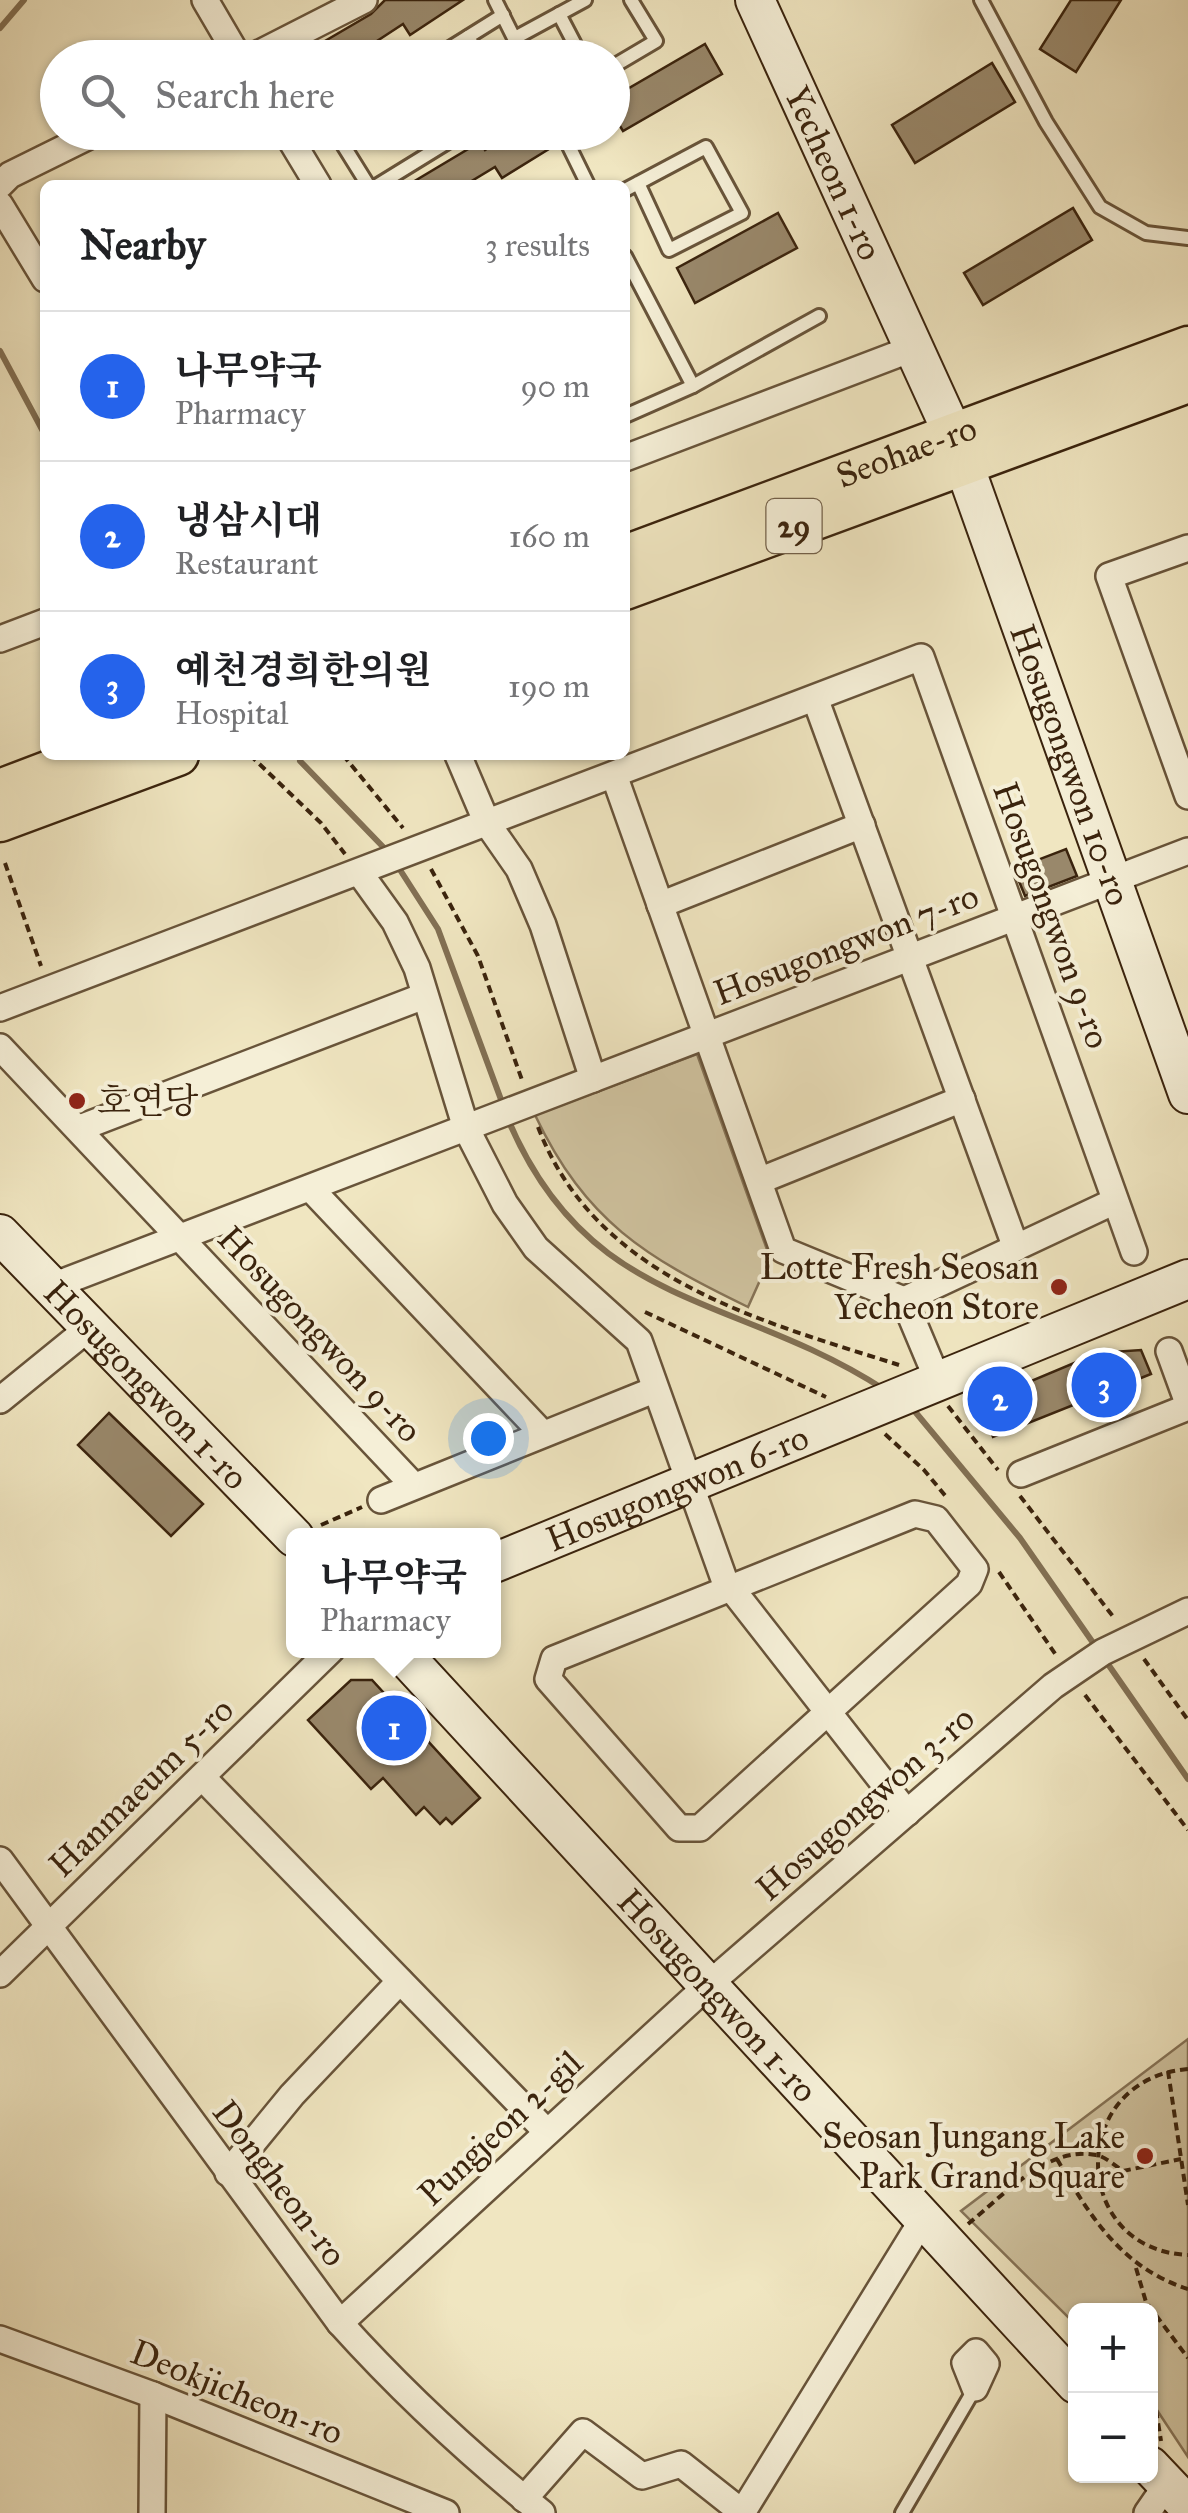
<!DOCTYPE html>
<html lang="en">
<head>
<meta charset="utf-8">
<style>
	:root { --surface:#fff; --page:#f6f6f6; --text:#202124; --muted:#757577; --line:#e0e0e0; --accent:#2563eb }
	body { margin:0; font-family:"IM FELL Great Primer","Noto Serif KR",serif; background:var(--page); color:var(--text) }
	.controls { position:absolute; right:30px; bottom:30px; display:grid; overflow:hidden; border-radius:15px; box-shadow:0 2px 8px #0004 }
	.controls button { width:90px; height:90px; display:grid; place-items:center; padding:0; border:0; border-bottom:2px solid var(--line); background:var(--surface); color:var(--text); font:50px sans-serif }
	.you { position:absolute; left:488px; top:1438px; width:35px; height:35px; margin:-25px; border:8px solid #fff; border-radius:50%; background:#1a73e8; box-shadow:0 0 0 15px #1a73e833 }
	.badge { display:grid; place-items:center; width:65px; height:65px; border-radius:50%; background:var(--accent); color:#fff; font-size:32px; font-weight:700 }
	.pin { position:absolute; translate:-50% -50%; border:5px solid #fff; box-shadow:0 2px 10px #0006 }
	.popup { position:absolute; left:286px; top:1528px; width:215px; height:130px; box-sizing:border-box; display:grid; place-content:center; border-radius:15px; background:var(--surface); filter:drop-shadow(0 2px 8px #0005); font-size:32px; white-space:nowrap; color:var(--muted) }
	.popup b { font-size:38px; color:var(--text) }
	.popup::after { content:''; position:absolute; left:50%; top:100%; margin-left:-20px; border:20px solid transparent; border-top-color:var(--surface) }
	.list { margin:0; padding:0; list-style:none }
	h2 { display:flex; justify-content:space-between; align-items:center; height:130px; margin:0; padding:0 40px; font-size:42px }
	h2 small { font-size:32px; font-weight:400; color:var(--muted) }
	.list li { display:grid; grid-template-columns:65px 1fr auto; gap:30px; align-items:center; box-sizing:border-box; height:150px; padding:0 40px; border-top:2px solid var(--line) }
	.list b { display:block; font-size:38px; white-space:nowrap }
	.list p { margin:0; font-size:32px; white-space:nowrap; color:var(--muted) }
	.list em { font-size:32px; font-style:normal; color:var(--muted) }
	.icon { flex:none; width:55px; height:55px; fill:none; stroke:currentColor; stroke-width:2; stroke-linecap:round; stroke-linejoin:round }
	.map { position:relative; flex:none; width:1188px; height:2513px; overflow:hidden }
	.search { position:absolute; background:var(--surface); box-shadow:0 2px 8px #0004; left:40px; top:40px; width:590px; height:110px; display:flex; align-items:center; gap:25px; box-sizing:border-box; padding:0 35px; border-radius:55px; color:var(--muted); font-size:38px }
	.panel { position:absolute; background:var(--surface); box-shadow:0 2px 8px #0004; left:40px; top:180px; width:590px; height:580px; border-radius:15px }
	.map>svg:first-child { display:block }
</style>
</head>
<body>
<div class="map">
<svg width="1188" height="2513" viewBox="0 0 1188 2513">
	<rect width="100%" height="100%" fill="#f0e6c1"/>
	<filter id="stains"><feTurbulence type="fractalNoise" baseFrequency=".002" numOctaves="4"/><feColorMatrix values="0 0 0 0 .2 0 0 0 0 .09 0 0 0 0 .02 0 0 0 .5 -.17"/></filter>
	<radialGradient id="worn" r=".72"><stop offset=".6" stop-color="#630" stop-opacity="0"/><stop offset="1" stop-color="#630" stop-opacity=".3"/></radialGradient>
	<!-- green -->
	<g fill="#d1c5a2" stroke="#867458" stroke-width="2.5">
		<path d="M 697,1054 L 770,1258 L 748,1307 C 645,1257 586,1222 535,1115 Z"/>
		<path d="M 1188,2039 L 1188,2457 L 1151,2401 L 1150,2310 L 1076,2310 L 1075,2324 L 961,2211 Z"/>
	</g>
	<g fill="none" stroke-linecap="round" stroke-linejoin="round">
		<!-- stream -->
		<g stroke="#827054" stroke-width="6">
			<path d="M 0,28 L 24,0"/>
			<path d="M 0,351 L 45,435"/>
			<path d="M 300,761 L 388,852"/>
			<path d="M 395,862 L 438,929 L 503,1105"/>
			<path d="M 507,1117 C 588,1312 733,1291 885,1390"/>
			<path d="M 912,1408 L 1020,1538 L 1096,1647"/>
			<path d="M 1103,1657 L 1188,1779"/>
		</g>
	</g>
	<!-- building -->
	<g fill="#99886b" stroke="#3a230d" stroke-width="2.5">
		<path d="M 385,0 L 463,0 L 410,35 L 403,24 L 351,58 L 296,58 L 371,14 Z"/>
		<path d="M 1071,0 L 1121,0 L 1076,72 L 1040,49 Z"/>
		<path d="M 705,44 L 722,74 L 623,131 L 612,113 L 612,98 Z"/>
		<path d="M 992,63 L 1015,102 L 915,163 L 892,125 Z"/>
		<path d="M 513,132 L 552,132 L 557,144 L 502,178 L 495,167 L 465,185 L 408,185 L 480,142 L 485,150 Z"/>
		<path d="M 1073,208 L 1092,240 L 983,305 L 964,273 Z"/>
		<path d="M 778,213 L 797,248 L 695,303 L 677,268 Z"/>
		<path d="M 1066,849 L 1077,876 L 1025,896 L 1014,869 Z"/>
		<path d="M 1141,1350 L 1151,1374 L 993,1437 L 979,1403 L 1098,1353 Z"/>
		<path d="M 109,1413 L 203,1504 L 171,1536 L 78,1445 Z"/>
		<path d="M 351,1680 L 372,1680 L 480,1798 L 452,1824 L 446,1818 L 440,1824 L 424,1807 L 416,1815 L 383,1778 L 371,1789 L 308,1720 Z"/>
	</g>
	<g fill="none" stroke-linecap="round" stroke-linejoin="round">
		<!-- lane casing -->
		<g stroke="#68543a" stroke-width="18">
			<g id="lane">
				<path d="M 495,0 L 524,58"/>
				<path d="M 981,0 L 1046,122 L 1100,207 L 1146,233 L 1188,238"/>
				<path d="M 559,14 L 582,58"/>
				<path d="M 468,37 L 480,58"/>
				<path d="M 515,38 L 585,0"/>
				<path d="M 434,58 L 503,15"/>
				<path d="M 612,67 L 656,41 L 631,0"/>
				<path d="M 335,132 L 368,185"/>
				<path d="M 562,132 L 588,185"/>
				<path d="M 378,185 L 464,132"/>
				<path d="M 625,190 L 706,147 L 742,213 L 669,250 L 638,183"/>
				<path d="M 625,256 L 693,386"/>
				<path d="M 625,416 L 693,386 L 819,316"/>
				<path d="M 902,2513 L 975,2388"/>
			</g>
		</g>
		<!-- street casing -->
		<g stroke="#68543a" stroke-width="30">
			<g id="street">
				<path d="M 205,0 L 239,58"/>
				<path d="M 250,58 L 364,0"/>
				<path d="M 286,132 L 318,185"/>
				<path d="M 0,185 L 10,175 L 97,132"/>
				<path d="M 0,205 L 45,279"/>
				<path d="M 625,458 L 914,348"/>
				<path d="M 1188,548 L 1109,576 L 1188,796"/>
				<path d="M 0,639 L 45,622"/>
				<path d="M 815,698 L 1016,1248"/>
				<path d="M 458,755 L 487,823 L 519,869 L 543,925 L 593,1079"/>
				<path d="M 614,775 L 783,1250 L 904,1300 L 938,1381"/>
				<path d="M 359,872 L 395,922 L 417,968 L 466,1128 L 505,1204 L 536,1248 L 639,1341 L 724,1579 L 907,1813"/>
				<path d="M 660,905 L 862,825"/>
				<path d="M 0,1008 L 921,657 L 1134,1252"/>
				<path d="M 0,1047 L 414,1486"/>
				<path d="M 80,1128 L 424,996"/>
				<path d="M 759,1181 L 962,1099"/>
				<path d="M 310,1188 L 543,1434"/>
				<path d="M 50,1287 L 1188,851"/>
				<path d="M 904,1300 L 1115,1201"/>
				<path d="M 1169,1351 L 1188,1403"/>
				<path d="M 0,1400 L 90,1327"/>
				<path d="M 1021,1474 L 1188,1407"/>
				<path d="M 381,1500 L 654,1390"/>
				<path d="M 915,1514 L 936,1519 L 975,1569 L 969,1584 L 700,1828 L 679,1828 L 548,1679 L 554,1659 Z"/>
				<path d="M 202,1777 L 547,2132"/>
				<path d="M 0,1860 L 340,2323 C 403,2393 469,2454 542,2513"/>
				<path d="M 0,1974 L 331,1650"/>
				<path d="M 228,2173 L 292,2095 L 400,1981"/>
				<path d="M 340,2323 L 708,1985 L 1053,1686 L 1103,1652 L 1188,1611"/>
				<path d="M 0,2339 L 153,2395 L 446,2513"/>
				<path d="M 976,2352 L 986,2364 L 975,2388 L 965,2363 Z"/>
				<path d="M 524,2499 L 583,2432 L 642,2476 L 681,2464 L 743,2513"/>
				<path d="M 152,2513 L 153,2395"/>
				<path d="M 742,2513 L 923,2219"/>
				<path d="M 1147,2513 L 1167,2484"/>
			</g>
		</g>
		<!-- secondary casing -->
		<g stroke="#3a230d" stroke-width="42">
			<g id="secondary">
				<path id="s1" d="M 755,0 L 953,434 L 1188,1094"/>
				<path id="s2" d="M 0,1234 L 294,1537"/>
				<path id="s3" d="M 494,1563 L 1188,1279"/>
				<path id="s4" d="M 399,1650 L 1076,2384"/>
				<path d="M 1150,2466 L 1188,2506"/>
			</g>
		</g>
		<!-- primary casing -->
		<g stroke="#3a230d" stroke-width="45">
			<g id="primary">
				<path id="s5" d="M 625,556 L 1188,347"/>
				<path d="M 625,589 L 1188,382"/>
				<path d="M 0,790 L 92,755"/>
				<path d="M 0,821 L 178,755"/>
			</g>
		</g>
		<!-- path -->
		<g stroke="#3a230d" stroke-width="4" stroke-dasharray="8 5" stroke-linecap="butt">
			<path d="M 250,755 L 321,823 L 345,854"/>
			<path d="M 343,755 L 403,828"/>
			<path d="M 5,863 L 41,966"/>
			<path d="M 431,869 L 478,956 L 522,1080"/>
			<path d="M 538,1127 C 596,1279 758,1320 899,1365"/>
			<path d="M 645,1312 L 826,1397"/>
			<path d="M 948,1406 L 998,1470"/>
			<path d="M 885,1434 L 924,1470 L 948,1499"/>
			<path d="M 1020,1496 L 1115,1619"/>
			<path d="M 321,1525 L 362,1507"/>
			<path d="M 999,1572 L 1056,1655"/>
			<path d="M 1144,1659 L 1188,1720"/>
			<path d="M 1085,1695 L 1188,1830"/>
			<path d="M 1188,2069 C 1067,2079 1069,2250 1188,2255"/>
			<path d="M 1168,2071 L 1188,2205"/>
			<path d="M 1057,2159 C 1090,2217 1122,2268 1188,2289"/>
			<path d="M 968,2224 C 1002,2197 1047,2145 1096,2155 C 1104,2156 1116,2166 1123,2171 L 1181,2159"/>
			<path d="M 1136,2268 L 1146,2302 L 1188,2358"/>
			<path d="M 1150,2372 L 1161,2441"/>
		</g>
		<!-- lane -->
		<use href="#lane" stroke="#f5efd7" stroke-width="12"/>
		<!-- street -->
		<use href="#street" stroke="#f5efd7" stroke-width="25"/>
		<!-- secondary -->
		<use href="#secondary" stroke="#f5efd7" stroke-width="38"/>
		<!-- primary -->
		<use href="#primary" stroke="#f0e6c1" stroke-width="40"/>
	</g>
	<!-- markers -->
	<g fill="#8f2418" stroke="#f5efd7" stroke-width="4">
		<circle cx="77" cy="1101" r="10"/>
		<circle cx="1059" cy="1287" r="10"/>
		<circle cx="1145" cy="2156" r="10"/>
	</g>
	<g text-anchor="middle" stroke-width="8" stroke-linejoin="round" paint-order="stroke">
		<!-- shield labels -->
		<rect fill="#f5efd7" stroke="#72604a" stroke-width="2.5" x="766.5" y="499" width="55" height="54" rx="8"/>
		<g font-size="32" font-weight="bold" fill="#3a230d">
			<text x="794" y="537">29</text>
		</g>
		<!-- street labels -->
		<g font-size="35" fill="#3a230d" stroke="#f5efd7">
			<text dy="12" stroke="none"><textPath href="#s1" startOffset="190">Yecheon 1-ro</textPath></text>
			<text dy="12" stroke="none"><textPath href="#s5" startOffset="300">Seohae-ro</textPath></text>
			<text dy="12" stroke="none"><textPath href="#s1" startOffset="828">Hosugongwon 10-ro</textPath></text>
			<text transform="translate(1052 915) rotate(70)" y="12">Hosugongwon 9-ro</text>
			<text transform="translate(846 944) rotate(-21)" y="12">Hosugongwon 7-ro</text>
			<text transform="translate(320 1334) rotate(47)" y="12">Hosugongwon 9-ro</text>
			<text dy="12" stroke="none"><textPath href="#s2" startOffset="210">Hosugongwon 1-ro</textPath></text>
			<text dy="12" stroke="none"><textPath href="#s3" startOffset="198">Hosugongwon 6-ro</textPath></text>
			<text transform="translate(141 1787) rotate(-44)" y="12">Hanmaeum 5-ro</text>
			<text transform="translate(865 1803) rotate(-41)" y="12">Hosugongwon 3-ro</text>
			<text dy="12" stroke="none"><textPath href="#s4" startOffset="470">Hosugongwon 1-ro</textPath></text>
			<text transform="translate(500 2128) rotate(-43)" y="12">Pungjeon 2-gil</text>
			<text transform="translate(280 2183) rotate(53)" y="12">Dongheon-ro</text>
			<text transform="translate(237 2392) rotate(22)" y="12">Deokjicheon-ro</text>
		</g>
		<!-- poi labels -->
		<g font-size="35" fill="#3a230d" stroke="#f5efd7" text-anchor="end">
			<text x="97" y="1113" text-anchor="start">호연당</text>
			<text x="1039" y="1279">Lotte Fresh Seosan<tspan x="1039" dy="40">Yecheon Store</tspan></text>
			<text x="1125" y="2148">Seosan Jungang Lake<tspan x="1125" dy="40">Park Grand Square</tspan></text>
		</g>
	</g>
	<rect width="100%" height="100%" filter="url(#stains)"/>
	<rect width="100%" height="100%" fill="url(#worn)"/>
</svg>
<div class="controls">
<button>+</button>
<button>−</button>
</div>
<div class="you"></div>
<div class="pin badge" style="left:394px;top:1728px">1</div>
<div class="popup"><b>나무약국</b>Pharmacy</div>
<div class="pin badge" style="left:1000px;top:1399px">2</div>
<div class="pin badge" style="left:1104px;top:1385px">3</div>
<div class="search"><svg class="icon" aria-label="search" viewBox="0 0 24 24"><circle cx="10" cy="10" r="6"/><path d="M15 15l6 6"/></svg>Search here</div>
<section class="panel">
<h2>Nearby<small>3 results</small></h2>
<ul class="list">
<li><span class="badge">1</span><div><b>나무약국</b><p>Pharmacy</p></div><em>90 m</em></li>
<li><span class="badge">2</span><div><b>냉삼시대</b><p>Restaurant</p></div><em>160 m</em></li>
<li><span class="badge">3</span><div><b>예천경희한의원</b><p>Hospital</p></div><em>190 m</em></li>
</ul>
</section>
</div>
</body>
</html>
